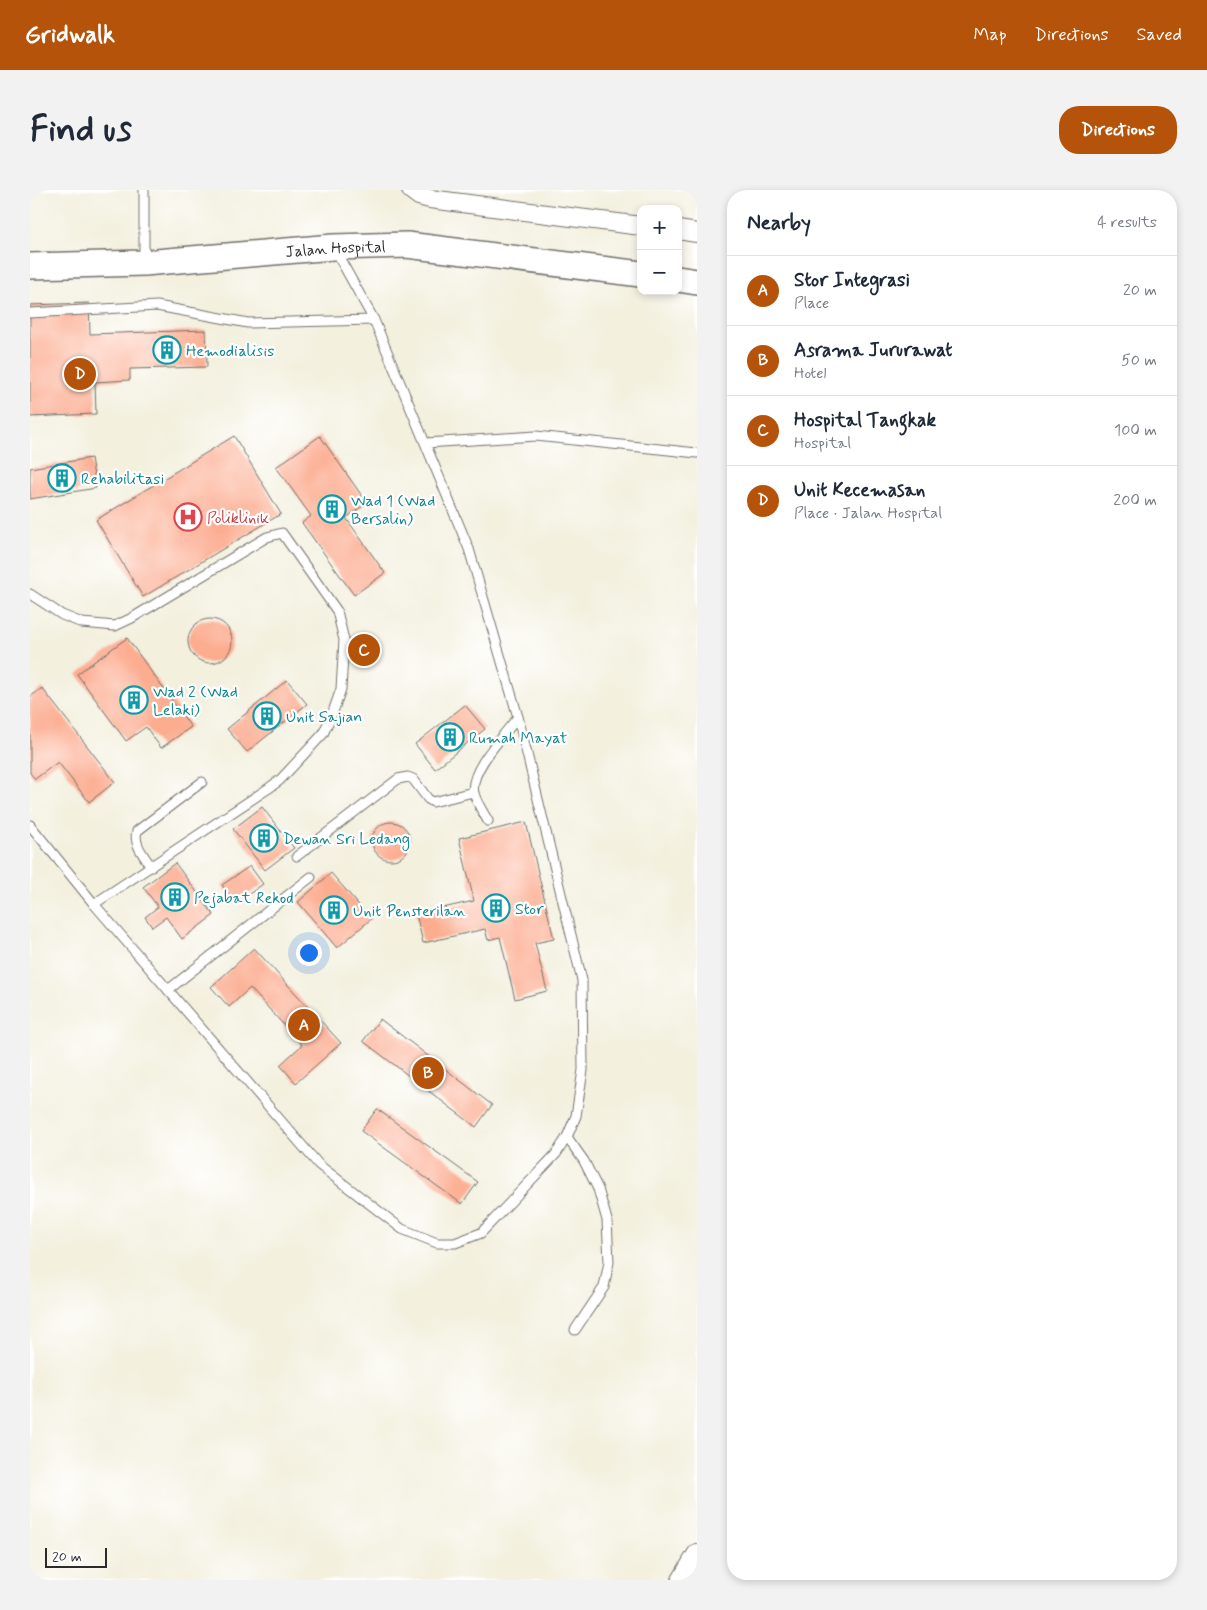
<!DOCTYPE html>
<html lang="en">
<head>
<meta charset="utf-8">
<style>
	:root { --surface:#fff; --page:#f2f2f3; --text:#1f2937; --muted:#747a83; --line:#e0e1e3; --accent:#b45309 }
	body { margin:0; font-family:Mynerve,sans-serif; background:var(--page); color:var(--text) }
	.controls { position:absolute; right:15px; top:15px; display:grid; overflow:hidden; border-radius:10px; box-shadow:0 2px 8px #0003 }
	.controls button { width:45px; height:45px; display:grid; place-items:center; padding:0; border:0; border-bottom:1px solid var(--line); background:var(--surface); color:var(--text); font:25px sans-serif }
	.scale { position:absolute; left:15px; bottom:12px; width:62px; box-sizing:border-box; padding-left:5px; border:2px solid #2b2b2b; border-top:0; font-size:14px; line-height:18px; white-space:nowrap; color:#2b2b2b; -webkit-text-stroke:4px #fff; paint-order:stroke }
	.you { position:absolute; left:278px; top:762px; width:18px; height:18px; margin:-12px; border:4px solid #fff; border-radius:50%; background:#1a73e8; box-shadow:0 0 0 8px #1a73e833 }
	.badge { display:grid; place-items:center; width:32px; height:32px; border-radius:50%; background:var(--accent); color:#fff; font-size:16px; font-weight:700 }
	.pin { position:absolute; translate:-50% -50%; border:2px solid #fff; box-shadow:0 1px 5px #0006 }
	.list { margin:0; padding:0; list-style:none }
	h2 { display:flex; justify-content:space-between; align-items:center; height:65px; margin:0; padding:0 20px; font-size:21px }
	h2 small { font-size:16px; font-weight:400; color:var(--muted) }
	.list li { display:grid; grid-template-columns:32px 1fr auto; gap:15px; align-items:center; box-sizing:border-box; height:70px; padding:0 20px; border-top:1px solid var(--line) }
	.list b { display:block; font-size:19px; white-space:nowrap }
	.list p { margin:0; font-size:16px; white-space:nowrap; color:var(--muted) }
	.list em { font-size:16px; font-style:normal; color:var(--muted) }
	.map { position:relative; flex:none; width:667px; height:1390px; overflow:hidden; border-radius:20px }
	header { display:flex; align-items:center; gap:30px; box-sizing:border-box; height:70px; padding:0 25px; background:var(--accent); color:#fff }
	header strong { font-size:24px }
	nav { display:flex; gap:28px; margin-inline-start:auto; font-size:18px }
	.intro { display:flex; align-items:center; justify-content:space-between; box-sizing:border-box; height:120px; padding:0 30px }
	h1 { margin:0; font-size:35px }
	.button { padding:12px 22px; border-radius:20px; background:var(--accent); color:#fff; font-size:18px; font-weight:700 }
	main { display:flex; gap:30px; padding:0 30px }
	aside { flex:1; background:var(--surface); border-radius:20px; box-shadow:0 2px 8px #0003 }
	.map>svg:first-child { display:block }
</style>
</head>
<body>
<header>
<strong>Gridwalk</strong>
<nav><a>Map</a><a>Directions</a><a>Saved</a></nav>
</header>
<div class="intro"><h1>Find us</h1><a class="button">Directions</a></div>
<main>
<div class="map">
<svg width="667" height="1390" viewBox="0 0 667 1390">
	<rect width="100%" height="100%" fill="#fff"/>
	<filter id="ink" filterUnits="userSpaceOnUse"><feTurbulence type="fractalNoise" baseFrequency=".02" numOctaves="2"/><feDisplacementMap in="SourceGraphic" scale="10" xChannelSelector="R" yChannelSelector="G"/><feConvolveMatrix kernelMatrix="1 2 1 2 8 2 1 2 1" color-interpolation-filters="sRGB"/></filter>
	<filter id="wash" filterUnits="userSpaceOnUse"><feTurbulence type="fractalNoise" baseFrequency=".0096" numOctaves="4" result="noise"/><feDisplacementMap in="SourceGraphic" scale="20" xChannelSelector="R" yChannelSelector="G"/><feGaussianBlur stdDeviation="1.12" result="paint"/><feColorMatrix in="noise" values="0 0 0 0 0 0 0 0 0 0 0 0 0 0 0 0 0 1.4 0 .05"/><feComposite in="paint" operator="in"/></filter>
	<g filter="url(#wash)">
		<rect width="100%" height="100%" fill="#f3f0de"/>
		<g id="blocks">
			<!-- building -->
			<g fill="#fcac8f">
				<path d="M 59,113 L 60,144 L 176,140 L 177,177 L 100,179 L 100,190 L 65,192 L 66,224 L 0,227 L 0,115 Z"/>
				<path d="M 204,246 L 251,324 L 113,407 L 66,330 Z"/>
				<path d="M 290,246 L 337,313 L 316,328 L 355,383 L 324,405 L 272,333 L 281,326 L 246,277 Z"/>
				<path d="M 61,268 L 66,298 L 0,309 L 0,278 Z"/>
				<circle cx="180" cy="451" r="22"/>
				<path d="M 97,448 L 161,537 L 131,558 L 116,537 L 96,551 L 47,484 Z"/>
				<path d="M 257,490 L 277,514 L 217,562 L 197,539 Z"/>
				<path d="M 12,498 L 85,592 L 59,612 L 28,572 L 5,589 L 0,583 L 0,507 Z"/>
				<path d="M 435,515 L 455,539 L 405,579 L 385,554 Z"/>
				<path d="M 232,617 L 264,658 L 235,680 L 203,639 Z"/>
				<circle cx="361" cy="651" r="19"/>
				<path d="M 496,632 L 524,749 L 505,753 L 517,801 L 485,809 L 470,747 L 458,750 L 455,739 L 393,753 L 386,724 L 444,711 L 429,648 Z"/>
				<path d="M 145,673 L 184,725 L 152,749 L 136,727 L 122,737 L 115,727 L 128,717 L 113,697 Z"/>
				<path d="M 220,676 L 233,694 L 205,714 L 192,695 Z"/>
				<path d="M 301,683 L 341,729 L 307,758 L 268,712 Z"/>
				<path d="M 224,758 L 311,853 L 266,893 L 250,875 L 272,855 L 220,798 L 199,817 L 181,797 Z"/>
				<path d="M 350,829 L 462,915 L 446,937 L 333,851 Z"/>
				<path d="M 347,919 L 448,992 L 432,1014 L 331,941 Z"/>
			</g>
		</g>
	</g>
	<g filter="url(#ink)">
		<use href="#blocks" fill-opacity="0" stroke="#71706a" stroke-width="1"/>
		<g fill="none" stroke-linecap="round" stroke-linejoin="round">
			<!-- lane casing -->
			<g stroke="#71706a" stroke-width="11">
				<g id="lane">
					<path d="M 114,0 L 114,71"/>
					<path d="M 0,123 L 127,116 L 218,133 L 344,130"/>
					<path d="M 396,253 L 506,246 L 667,263"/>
					<path d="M 0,404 L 32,425 L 52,433 L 85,436 L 102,428 L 237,347 L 252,343 L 307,421 L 314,450 L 311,499 L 303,522 L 293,544 L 250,590 L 239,598 L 64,714"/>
					<path d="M 458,631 C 453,622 446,612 444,603 C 438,581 476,543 488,527"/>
					<path d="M 0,635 L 64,714 L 289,975 L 372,1039 L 407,1053 L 425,1053 L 451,1043 L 526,964 L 537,947 L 546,926 L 553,880 L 552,790 L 488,527 L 439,359 L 344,130 L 305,60"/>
					<path d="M 267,666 L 368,589 L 378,587 L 383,589 L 398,609 L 403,612 L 443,602"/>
					<path d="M 121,677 C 114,665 103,654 107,641 L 172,592"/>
					<path d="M 138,800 L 281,687"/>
					<path d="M 537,947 L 554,971 L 568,999 L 577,1030 L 579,1072 L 574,1097 L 545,1140"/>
				</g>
			</g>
			<!-- street casing -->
			<g stroke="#71706a" stroke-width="20">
				<g id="street">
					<path d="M 381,0 L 389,6 L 400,9 L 611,36"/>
					<path d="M 648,40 L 667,43"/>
					<path d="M 651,1390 L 667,1363"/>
				</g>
			</g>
			<!-- secondary casing -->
			<g stroke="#71706a" stroke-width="28">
				<g id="secondary">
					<path id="s1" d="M 0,76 L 114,73 L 303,57 L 377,55 L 611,84"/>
					<path d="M 648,89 L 667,92"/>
				</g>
			</g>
			<!-- lane -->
			<use href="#lane" stroke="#fff" stroke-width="9"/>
			<!-- street -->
			<use href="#street" stroke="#fff" stroke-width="18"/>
			<!-- secondary -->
			<use href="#secondary" stroke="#fff" stroke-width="25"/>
		</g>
	</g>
	<!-- icons -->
	<defs>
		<g id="building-ring" transform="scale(1.4375)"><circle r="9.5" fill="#fff" stroke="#0f9aa8" stroke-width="1.5"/><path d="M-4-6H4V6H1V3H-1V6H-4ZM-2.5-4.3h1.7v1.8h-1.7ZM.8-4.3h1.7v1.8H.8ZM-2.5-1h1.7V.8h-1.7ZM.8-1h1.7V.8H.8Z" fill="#0f9aa8"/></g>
		<g id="hospital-ring" transform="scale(1.4375)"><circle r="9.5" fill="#fff" stroke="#e0444e" stroke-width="1.5"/><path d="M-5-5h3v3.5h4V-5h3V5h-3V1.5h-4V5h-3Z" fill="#e0444e"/></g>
	</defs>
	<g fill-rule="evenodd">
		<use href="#building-ring" x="137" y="160"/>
		<use href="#building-ring" x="32" y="288"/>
		<use href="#building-ring" x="302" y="319"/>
		<use href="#hospital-ring" x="158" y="327"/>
		<use href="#building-ring" x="104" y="510"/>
		<use href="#building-ring" x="237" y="526"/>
		<use href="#building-ring" x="420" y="547"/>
		<use href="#building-ring" x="234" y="648"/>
		<use href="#building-ring" x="145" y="707"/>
		<use href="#building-ring" x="466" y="718"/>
		<use href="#building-ring" x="304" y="720"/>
	</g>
	<g text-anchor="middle" stroke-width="4.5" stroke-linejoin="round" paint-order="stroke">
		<!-- street labels -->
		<g font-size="16" fill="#2b2b2b" stroke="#fff">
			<text dy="6" stroke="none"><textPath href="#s1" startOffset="306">Jalan Hospital</textPath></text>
		</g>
		<!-- culture labels -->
		<g font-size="16" fill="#0d838f" stroke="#fff" text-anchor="start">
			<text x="156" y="166">Hemodialisis</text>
			<text x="51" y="294">Rehabilitasi</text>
			<text x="321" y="316">Wad 1 (Wad<tspan x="321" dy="18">Bersalin)</tspan></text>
			<text x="123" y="507">Wad 2 (Wad<tspan x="123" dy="18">Lelaki)</tspan></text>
			<text x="256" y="532">Unit Sajian</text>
			<text x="439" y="553">Rumah Mayat</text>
			<text x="253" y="654">Dewan Sri Ledang</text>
			<text x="164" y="713">Pejabat Rekod</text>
			<text x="485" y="724">Stor</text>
			<text x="323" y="726">Unit Pensterilan</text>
		</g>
		<!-- health labels -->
		<g font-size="16" fill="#be3a42" stroke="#fff" text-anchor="start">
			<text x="177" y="333">Poliklinik</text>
		</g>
	</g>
</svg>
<div class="controls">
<button>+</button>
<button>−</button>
</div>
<div class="scale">20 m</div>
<div class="you"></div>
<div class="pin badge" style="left:274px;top:835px">A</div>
<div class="pin badge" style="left:398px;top:883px">B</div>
<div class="pin badge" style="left:334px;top:460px">C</div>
<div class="pin badge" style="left:50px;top:184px">D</div>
</div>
<aside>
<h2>Nearby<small>4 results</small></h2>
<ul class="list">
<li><span class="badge">A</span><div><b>Stor Integrasi</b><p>Place</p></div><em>20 m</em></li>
<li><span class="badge">B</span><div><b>Asrama Jururawat</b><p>Hotel</p></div><em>50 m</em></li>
<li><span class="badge">C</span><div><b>Hospital Tangkak</b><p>Hospital</p></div><em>100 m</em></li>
<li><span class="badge">D</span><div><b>Unit Kecemasan</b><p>Place · Jalan Hospital</p></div><em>200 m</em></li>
</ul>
</aside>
</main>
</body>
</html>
